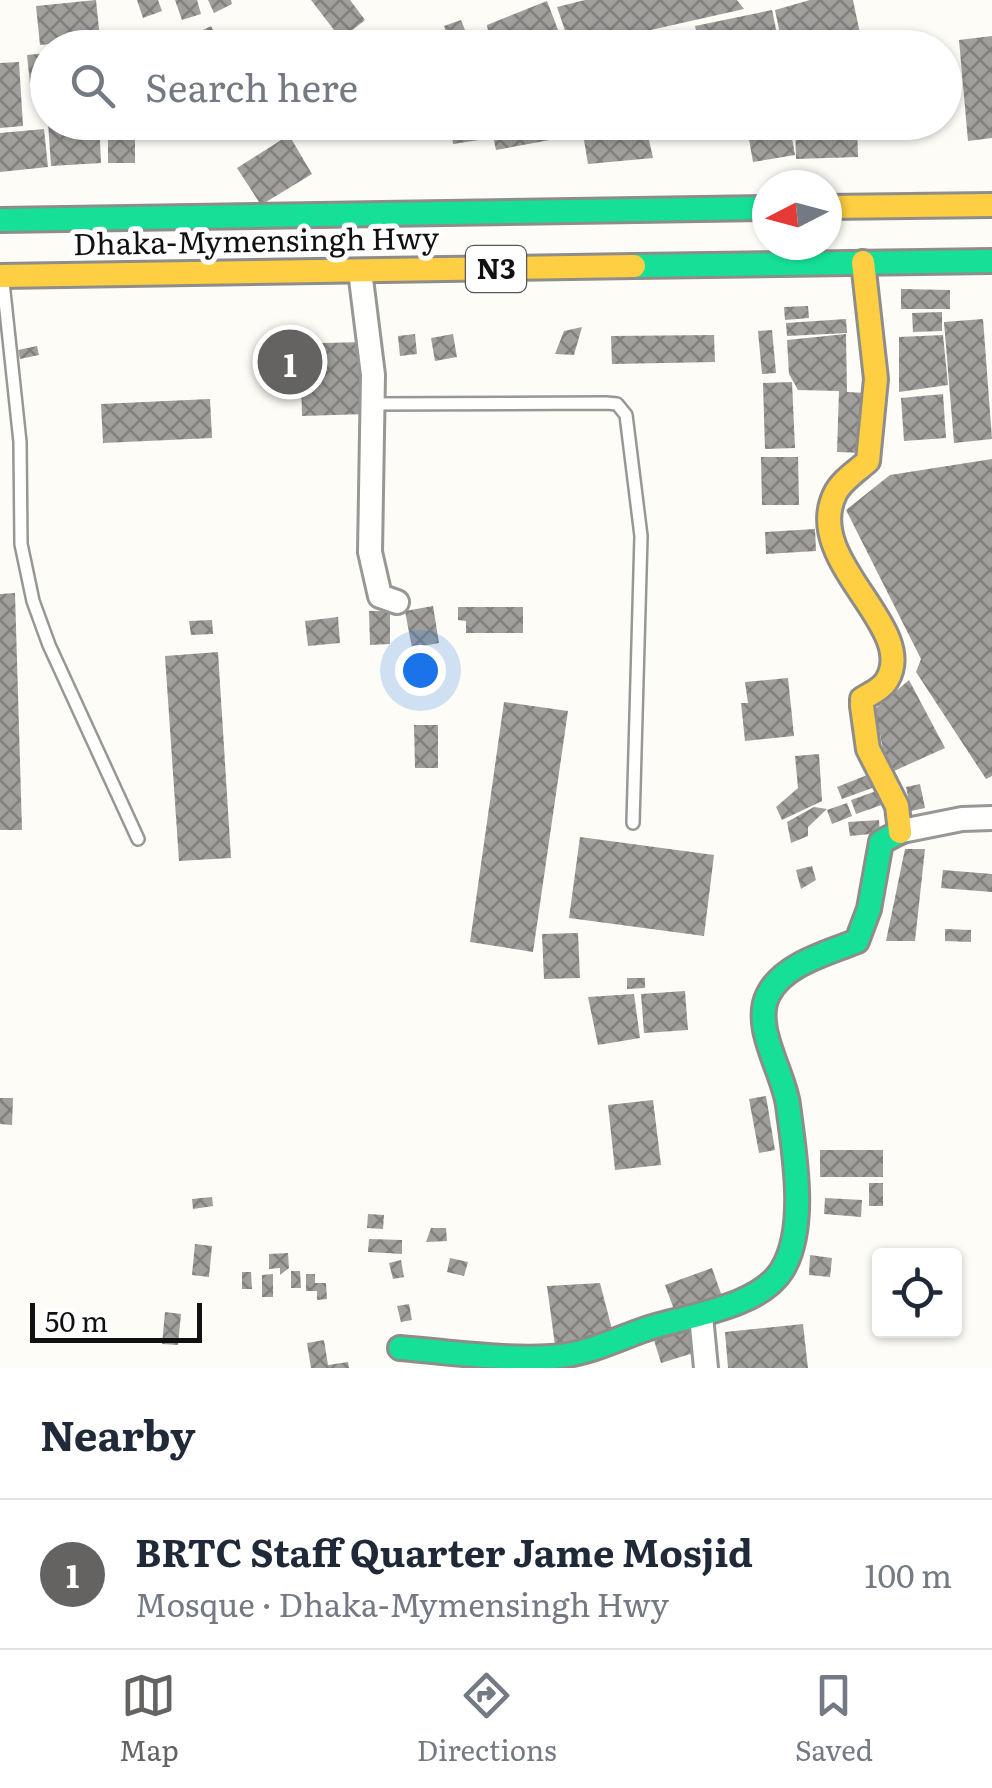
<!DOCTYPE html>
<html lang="en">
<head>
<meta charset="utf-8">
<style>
	:root { --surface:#fff; --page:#f6f6f7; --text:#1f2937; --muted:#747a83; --line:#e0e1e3; --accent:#646362 }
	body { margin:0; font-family:Literata,serif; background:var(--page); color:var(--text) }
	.controls { position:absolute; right:30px; bottom:30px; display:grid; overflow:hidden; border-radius:10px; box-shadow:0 2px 8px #0004 }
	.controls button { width:90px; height:90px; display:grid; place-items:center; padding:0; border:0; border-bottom:2px solid var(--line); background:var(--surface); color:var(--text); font:50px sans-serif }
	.compass { position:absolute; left:752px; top:170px; width:90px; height:90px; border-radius:50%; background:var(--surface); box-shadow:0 2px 8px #0004; rotate:264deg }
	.scale { position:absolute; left:30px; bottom:25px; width:172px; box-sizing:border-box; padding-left:10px; border:5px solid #111; border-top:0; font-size:28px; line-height:35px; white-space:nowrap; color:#111; -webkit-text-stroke:8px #fff; paint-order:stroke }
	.you { position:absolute; left:420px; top:670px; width:35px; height:35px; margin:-25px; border:8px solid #fff; border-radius:50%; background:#1a73e8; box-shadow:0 0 0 15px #1a73e833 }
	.badge { display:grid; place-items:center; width:65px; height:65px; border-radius:50%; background:var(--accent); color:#fff; font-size:32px; font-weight:700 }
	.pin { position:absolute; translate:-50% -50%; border:5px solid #fff; box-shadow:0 2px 10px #0006 }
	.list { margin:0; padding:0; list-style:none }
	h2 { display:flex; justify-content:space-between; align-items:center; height:130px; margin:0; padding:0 40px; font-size:42px }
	h2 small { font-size:32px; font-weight:400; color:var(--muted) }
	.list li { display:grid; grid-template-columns:65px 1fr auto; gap:30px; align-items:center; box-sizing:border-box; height:150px; padding:0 40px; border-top:2px solid var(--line) }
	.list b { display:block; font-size:38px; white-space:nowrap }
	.list p { margin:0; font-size:32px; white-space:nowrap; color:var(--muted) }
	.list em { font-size:32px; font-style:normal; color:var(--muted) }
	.icon { flex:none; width:55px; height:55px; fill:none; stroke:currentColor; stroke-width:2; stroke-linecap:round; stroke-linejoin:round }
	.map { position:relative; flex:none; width:992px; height:1368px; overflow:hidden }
	.search { position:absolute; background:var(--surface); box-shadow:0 2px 8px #0004; left:30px; right:30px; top:30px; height:110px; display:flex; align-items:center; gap:25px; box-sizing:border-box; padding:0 35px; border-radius:55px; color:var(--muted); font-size:38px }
	.sheet { height:280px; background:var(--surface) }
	nav { display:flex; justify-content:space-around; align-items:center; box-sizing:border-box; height:140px; border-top:2px solid var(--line); background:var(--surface); font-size:28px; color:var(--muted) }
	nav a { display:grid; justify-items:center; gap:5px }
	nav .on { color:var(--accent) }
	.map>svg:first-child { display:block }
</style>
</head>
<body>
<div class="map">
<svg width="992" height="1368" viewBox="0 0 992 1368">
	<defs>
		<pattern id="building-cross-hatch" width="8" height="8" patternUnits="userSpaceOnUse" patternTransform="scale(2.5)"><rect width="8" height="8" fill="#a19f9c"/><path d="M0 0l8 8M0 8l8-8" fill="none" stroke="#82807e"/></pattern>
	</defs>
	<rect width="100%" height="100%" fill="#fdfcf7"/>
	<!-- building -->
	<g fill="url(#building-cross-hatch)">
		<path d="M 96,0 L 100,39 L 40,45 L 36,6 Z"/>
		<path d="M 137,0 L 158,0 L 162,11 L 143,18 Z"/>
		<path d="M 175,0 L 197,0 L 201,14 L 182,20 Z"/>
		<path d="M 208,0 L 231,0 L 232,4 L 214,13 Z"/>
		<path d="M 311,0 L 350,0 L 365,20 L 341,39 Z"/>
		<path d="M 585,0 L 737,0 L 744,9 L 571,48 L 557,7 Z"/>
		<path d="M 810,0 L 853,0 L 863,48 L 783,48 L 775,10 Z"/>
		<path d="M 547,1 L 563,43 L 539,48 L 491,48 L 487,25 Z"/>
		<path d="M 772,10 L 780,48 L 700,48 L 695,26 Z"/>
		<path d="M 461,20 L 472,48 L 451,48 L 444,26 Z"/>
		<path d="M 211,26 L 222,48 L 199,48 L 193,35 Z"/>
		<path d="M 685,31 L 687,48 L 644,48 L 642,38 Z"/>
		<path d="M 992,36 L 992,138 L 968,141 L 959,40 Z"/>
		<path d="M 48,53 L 48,92 L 31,93 L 27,55 Z"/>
		<path d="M 19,62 L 23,126 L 0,128 L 0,63 Z"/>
		<path d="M 48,122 L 99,122 L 101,163 L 51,166 Z"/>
		<rect x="108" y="122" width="27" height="41"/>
		<path d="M 450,122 L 483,122 L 486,139 L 453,144 Z"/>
		<path d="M 490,122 L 563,122 L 566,137 L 496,150 Z"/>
		<path d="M 581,122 L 645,122 L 653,158 L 588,164 Z"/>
		<path d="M 746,122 L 789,122 L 795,155 L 753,162 Z"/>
		<path d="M 795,122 L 857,122 L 858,157 L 796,159 Z"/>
		<path d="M 868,122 L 911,122 L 911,127 L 869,134 Z"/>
		<path d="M 44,129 L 48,167 L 0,172 L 0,133 Z"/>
		<path d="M 289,135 L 312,174 L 261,205 L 237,168 Z"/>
		<path d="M 901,289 L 950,290 L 950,309 L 901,309 Z"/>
		<path d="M 808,306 L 809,318 L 785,320 L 784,307 Z"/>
		<path d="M 942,312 L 942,331 L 913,332 L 912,313 Z"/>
		<path d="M 846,319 L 847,333 L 787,336 L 786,323 Z"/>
		<path d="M 983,319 L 992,439 L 954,443 L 944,322 Z"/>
		<path d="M 582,327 L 574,355 L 555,354 L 564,331 Z"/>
		<path d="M 772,330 L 776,373 L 762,374 L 758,331 Z"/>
		<path d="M 415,334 L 417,354 L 400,356 L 398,336 Z"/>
		<path d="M 453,334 L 457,357 L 435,361 L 431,338 Z"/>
		<path d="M 846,334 L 847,392 L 867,393 L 865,453 L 837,452 L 839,391 L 798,390 L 789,374 L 787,340 Z"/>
		<path d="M 714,335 L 715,362 L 612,364 L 611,336 Z"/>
		<path d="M 943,335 L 948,385 L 899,392 L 899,337 Z"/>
		<path d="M 365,342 L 367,414 L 302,416 L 301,376 L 282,376 L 281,344 Z"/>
		<path d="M 37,346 L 39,355 L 20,359 L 18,350 Z"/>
		<path d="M 792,382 L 795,448 L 765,449 L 763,383 Z"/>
		<path d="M 943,394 L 946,438 L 904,441 L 901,398 Z"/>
		<path d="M 210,399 L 212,438 L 103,443 L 101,404 Z"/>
		<path d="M 761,457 L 798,457 L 799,505 L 762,505 Z"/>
		<path d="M 992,459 L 992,776 L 986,779 L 916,672 L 921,659 L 846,510 L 890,475 Z"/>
		<path d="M 815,529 L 816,551 L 766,554 L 765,532 Z"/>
		<path d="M 15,593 L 22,830 L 0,830 L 0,594 Z"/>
		<path d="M 433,606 L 439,643 L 412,648 L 405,611 Z"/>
		<path d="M 458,607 L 523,607 L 523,633 L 466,633 L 466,621 L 458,620 Z"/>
		<path d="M 369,611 L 390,611 L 390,644 L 370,645 Z"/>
		<path d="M 338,617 L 340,643 L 308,646 L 305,621 Z"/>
		<path d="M 212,620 L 213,634 L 191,635 L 189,621 Z"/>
		<path d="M 218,652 L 231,858 L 179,861 L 165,656 Z"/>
		<path d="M 788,678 L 794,736 L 745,741 L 741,703 L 748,703 L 745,682 Z"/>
		<path d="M 909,680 L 945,748 L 894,771 L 887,769 L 875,709 Z"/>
		<path d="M 504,702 L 568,711 L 533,952 L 470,942 Z"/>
		<path d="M 414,725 L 438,725 L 438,768 L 415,768 Z"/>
		<path d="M 819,754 L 822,801 L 782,820 L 776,807 L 798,788 L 795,756 Z"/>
		<path d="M 870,774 L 875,787 L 842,799 L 837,787 Z"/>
		<path d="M 920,784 L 925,808 L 911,811 L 906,787 Z"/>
		<path d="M 888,787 L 893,801 L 856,814 L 851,800 Z"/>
		<path d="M 847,803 L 852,816 L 832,824 L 827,810 Z"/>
		<path d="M 814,807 L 827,809 L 808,827 L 808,836 L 791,843 L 787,822 Z"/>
		<path d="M 879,820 L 880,833 L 850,836 L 848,822 Z"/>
		<path d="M 580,837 L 714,855 L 704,936 L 569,918 Z"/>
		<path d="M 905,849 L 925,849 L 915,941 L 886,941 Z"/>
		<path d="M 812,866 L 816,880 L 801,889 L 796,870 Z"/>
		<path d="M 943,870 L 992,874 L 992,892 L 941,888 Z"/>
		<path d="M 945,929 L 971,930 L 971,942 L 945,941 Z"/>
		<path d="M 578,933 L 580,978 L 544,979 L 542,934 Z"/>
		<path d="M 627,978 L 645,978 L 645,988 L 627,989 Z"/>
		<path d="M 685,991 L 688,1030 L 644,1033 L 641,994 Z"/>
		<path d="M 634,994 L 640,1038 L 598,1045 L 588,997 Z"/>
		<path d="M 766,1096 L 775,1150 L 759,1153 L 749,1099 Z"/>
		<path d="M 0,1098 L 13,1098 L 12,1125 L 0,1124 Z"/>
		<path d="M 653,1100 L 661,1165 L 615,1170 L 608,1105 Z"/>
		<rect x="820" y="1150" width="63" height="27"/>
		<rect x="869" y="1183" width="14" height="23"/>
		<path d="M 212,1197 L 213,1206 L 193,1209 L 192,1199 Z"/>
		<path d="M 825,1198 L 862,1200 L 861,1217 L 824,1214 Z"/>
		<path d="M 368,1214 L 384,1215 L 383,1229 L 367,1228 Z"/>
		<path d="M 431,1228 L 446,1228 L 447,1241 L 426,1242 Z"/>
		<path d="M 369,1239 L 402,1240 L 402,1254 L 368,1252 Z"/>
		<path d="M 195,1244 L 212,1246 L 209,1277 L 192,1275 Z"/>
		<path d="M 288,1253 L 289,1268 L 280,1275 L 280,1268 L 269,1269 L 269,1254 Z"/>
		<path d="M 810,1255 L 832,1258 L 830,1277 L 809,1275 Z"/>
		<path d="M 450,1258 L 468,1262 L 464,1276 L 447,1272 Z"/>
		<path d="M 401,1260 L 404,1277 L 393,1279 L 389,1263 Z"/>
		<path d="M 712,1268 L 724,1302 L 677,1318 L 665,1285 Z"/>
		<path d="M 291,1271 L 300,1271 L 301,1288 L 291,1288 Z"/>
		<path d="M 242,1272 L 251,1272 L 252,1289 L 242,1289 Z"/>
		<path d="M 273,1274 L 273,1297 L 262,1297 L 262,1275 Z"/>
		<path d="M 306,1274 L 315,1274 L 315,1283 L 326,1283 L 327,1299 L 317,1300 L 317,1291 L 306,1291 Z"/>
		<path d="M 600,1283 L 614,1337 L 556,1353 L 547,1286 Z"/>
		<path d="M 409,1304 L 412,1320 L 401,1322 L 397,1306 Z"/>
		<path d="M 165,1312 L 181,1314 L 178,1345 L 162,1344 Z"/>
		<path d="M 803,1324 L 808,1368 L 728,1368 L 725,1332 Z"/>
		<path d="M 692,1325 L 700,1351 L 661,1363 L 653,1337 Z"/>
		<path d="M 324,1340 L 328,1365 L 348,1362 L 349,1368 L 311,1368 L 307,1343 Z"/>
	</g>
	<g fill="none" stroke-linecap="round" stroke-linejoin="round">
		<!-- lane casing -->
		<g stroke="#979795" stroke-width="16">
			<g id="lane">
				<path d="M 3,282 L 20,442 L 21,544 L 33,601 L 49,645 L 138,839"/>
				<path d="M 372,404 L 606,403 L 617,404 L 626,415 L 641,536 L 633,823"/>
			</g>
		</g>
		<!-- street casing -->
		<g stroke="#979795" stroke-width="28">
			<g id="street">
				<path d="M 360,271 L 373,375 L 370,552 L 380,596 L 397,602"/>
				<path d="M 902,831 L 962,819 L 992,818"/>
				<path d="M 701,1316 L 706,1368"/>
			</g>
		</g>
		<!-- fast casing -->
		<g stroke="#8e8d8b" stroke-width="28">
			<g id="fast">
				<path d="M 0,220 L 767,208"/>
				<path d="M 634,266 L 992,261"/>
				<path d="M 400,1348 C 450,1352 501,1360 551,1357 C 586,1355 614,1340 646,1329 C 685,1316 759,1308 782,1270 C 808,1228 794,1152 788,1105 C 784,1073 752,1027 768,995 C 783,964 828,953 857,941 L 869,909 L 881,842 L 900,832"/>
			</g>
		</g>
		<!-- slow casing -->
		<g stroke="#8e8d8b" stroke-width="28">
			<g id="slow">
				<path d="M 827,207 L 992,205"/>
				<path d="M 863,262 L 876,379 L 868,461 C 857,471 841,481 835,494 C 802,561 919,627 887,680 C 882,689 870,694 862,699 L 862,706 L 868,749 L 897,806 L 900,832"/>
				<path d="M 0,276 L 634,266"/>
			</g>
		</g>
		<!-- lane -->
		<use href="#lane" stroke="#fffffe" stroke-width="11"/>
		<!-- street -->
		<use href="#street" stroke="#fffffe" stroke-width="22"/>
		<!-- fast -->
		<use href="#fast" stroke="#16e098" stroke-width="22"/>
		<!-- slow -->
		<use href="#slow" stroke="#ffcf43" stroke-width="22"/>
	</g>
	<g text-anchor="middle" stroke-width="10" stroke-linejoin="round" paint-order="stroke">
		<!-- shield labels -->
		<rect fill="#fff" stroke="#585858" stroke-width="2.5" x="466" y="246" width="60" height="46" rx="8"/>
		<g font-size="28" font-weight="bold" fill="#111">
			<text x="496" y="279">N3</text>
		</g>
		<!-- street labels -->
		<g font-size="30" fill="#111" stroke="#fff">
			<text transform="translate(256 242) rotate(-1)" y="10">Dhaka-Mymensingh Hwy</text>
		</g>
	</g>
</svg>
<div class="controls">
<button><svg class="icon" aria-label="locate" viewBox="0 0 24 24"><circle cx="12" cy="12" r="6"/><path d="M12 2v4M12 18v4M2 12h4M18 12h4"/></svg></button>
</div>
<svg class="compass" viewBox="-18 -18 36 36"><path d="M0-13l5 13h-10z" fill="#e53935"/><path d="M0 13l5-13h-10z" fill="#747a83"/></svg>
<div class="scale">50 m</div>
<div class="you"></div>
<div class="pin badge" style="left:290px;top:362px">1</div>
<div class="search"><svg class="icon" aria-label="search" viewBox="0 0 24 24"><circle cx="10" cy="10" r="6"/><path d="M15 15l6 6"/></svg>Search here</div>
</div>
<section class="sheet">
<h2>Nearby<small></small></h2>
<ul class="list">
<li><span class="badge">1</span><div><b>BRTC Staff Quarter Jame Mosjid</b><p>Mosque · Dhaka-Mymensingh Hwy</p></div><em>100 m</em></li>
</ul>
</section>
<nav>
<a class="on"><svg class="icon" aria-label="map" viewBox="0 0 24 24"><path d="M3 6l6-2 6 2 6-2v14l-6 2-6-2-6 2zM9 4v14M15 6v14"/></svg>Map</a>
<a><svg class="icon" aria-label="directions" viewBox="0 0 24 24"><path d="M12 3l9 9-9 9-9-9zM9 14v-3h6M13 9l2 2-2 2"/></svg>Directions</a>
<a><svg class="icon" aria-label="saved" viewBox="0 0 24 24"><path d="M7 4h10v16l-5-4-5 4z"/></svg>Saved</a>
</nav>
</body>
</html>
